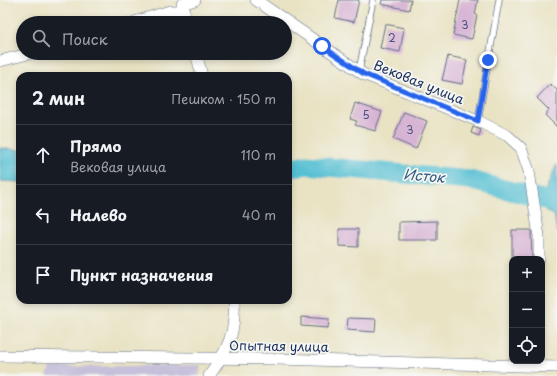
<!DOCTYPE html>
<html lang="ru">
<head>
<meta charset="utf-8">
<style>
	:root { --surface:#171b24; --page:#20242c; --text:#f1f3f6; --muted:#9ea1a6; --line:#363941 }
	body { margin:0; font-family:"Playpen Sans",sans-serif; background:var(--page); color:var(--text) }
	.controls { position:absolute; right:12px; bottom:12px; display:grid; overflow:hidden; border-radius:8px; box-shadow:0 2px 6px #0003 }
	.controls button { width:36px; height:36px; display:grid; place-items:center; padding:0; border:0; border-bottom:1px solid var(--line); background:var(--surface); color:var(--text); font:20px sans-serif }
	.stop { position:absolute; width:12px; height:12px; margin:-9px; border:3px solid #2563eb; border-radius:50%; background:#fff }
	.stop.end { background:#2563eb; border-color:#fff; box-shadow:0 1px 4px #0008 }
	.list { margin:0; padding:0; list-style:none }
	h2 { display:flex; justify-content:space-between; align-items:center; height:52px; margin:0; padding:0 16px; font-size:17px }
	h2 small { font-size:13px; font-weight:400; color:var(--muted) }
	.list li { display:grid; grid-template-columns:26px 1fr auto; gap:12px; align-items:center; box-sizing:border-box; height:60px; padding:0 16px; border-top:1px solid var(--line) }
	.list b { display:block; font-size:15px; white-space:nowrap }
	.list p { margin:0; font-size:13px; white-space:nowrap; color:var(--muted) }
	.list em { font-size:13px; font-style:normal; color:var(--muted) }
	.icon { flex:none; width:22px; height:22px; fill:none; stroke:currentColor; stroke-width:2; stroke-linecap:round; stroke-linejoin:round }
	.map { position:relative; flex:none; width:557px; height:376px; overflow:hidden }
	.search { position:absolute; background:var(--surface); box-shadow:0 2px 6px #0003; left:16px; top:16px; width:276px; height:44px; display:flex; align-items:center; gap:10px; box-sizing:border-box; padding:0 14px; border-radius:22px; color:var(--muted); font-size:15px }
	.panel { position:absolute; background:var(--surface); box-shadow:0 2px 6px #0003; left:16px; top:72px; width:276px; height:232px; border-radius:12px }
	.map>svg:first-child { display:block }
</style>
</head>
<body>
<div class="map">
<svg width="557" height="376" viewBox="0 0 557 376">
	<rect width="100%" height="100%" fill="#f6f6f2"/>
	<filter id="ink" filterUnits="userSpaceOnUse"><feTurbulence type="fractalNoise" baseFrequency=".025" numOctaves="2"/><feDisplacementMap in="SourceGraphic" scale="8" xChannelSelector="R" yChannelSelector="G"/><feConvolveMatrix kernelMatrix="1 2 1 2 8 2 1 2 1" color-interpolation-filters="sRGB"/></filter>
	<filter id="wash" filterUnits="userSpaceOnUse"><feTurbulence type="fractalNoise" baseFrequency=".012" numOctaves="4" result="noise"/><feDisplacementMap in="SourceGraphic" scale="16" xChannelSelector="R" yChannelSelector="G"/><feGaussianBlur stdDeviation="0.9" result="paint"/><feColorMatrix in="noise" values="0 0 0 0 0 0 0 0 0 0 0 0 0 0 0 0 0 1.4 0 .05"/><feComposite in="paint" operator="in"/></filter>
	<g filter="url(#wash)">
		<rect width="100%" height="100%" fill="#e9e3c4"/>
		<!-- industrial -->
		<path fill="#c6c0da" d="M 201,365 L 199,376 L 47,376 L 50,367 Z"/>
		<!-- water -->
		<g fill="#56c0d3" stroke="#387898">
			<path d="M 0,148 L 20,150 L 20,182 L 0,181 Z"/>
			<path d="M 557,164 L 557,231 L 554,215 L 546,211 L 541,200 Z"/>
		</g>
		<g fill="none" stroke-linecap="round" stroke-linejoin="round">
			<!-- river -->
			<path stroke="#56c0d3" stroke-width="19" d="M 288,169 L 306,165 L 470,180 L 557,203"/>
		</g>
		<g id="blocks">
			<!-- building -->
			<g fill="#d7b3d4">
				<path d="M 339,0 L 359,0 L 354,22 L 335,18 Z"/>
				<path d="M 382,0 L 411,0 L 409,10 L 381,4 Z"/>
				<path d="M 460,0 L 478,0 L 475,14 L 477,15 L 472,39 L 453,35 Z"/>
				<path d="M 385,24 L 404,28 L 400,52 L 380,48 Z"/>
				<path d="M 448,56 L 467,60 L 462,84 L 442,80 Z"/>
				<path d="M 550,84 L 557,90 L 557,127 L 545,115 L 549,110 L 537,98 Z"/>
				<path d="M 355,103 L 382,112 L 375,131 L 355,125 L 357,121 L 350,119 Z"/>
				<path d="M 404,112 L 427,121 L 416,149 L 393,139 Z"/>
				<path d="M 473,127 L 481,130 L 479,136 L 471,133 Z"/>
				<path d="M 437,221 L 437,240 L 399,240 L 399,222 Z"/>
				<path d="M 339,229 L 358,229 L 358,247 L 339,246 Z"/>
				<path d="M 512,230 L 531,230 L 532,259 L 512,259 Z"/>
				<path d="M 301,317 L 329,319 L 328,328 L 301,326 Z"/>
				<path d="M 348,318 L 376,319 L 375,332 L 347,330 Z"/>
			</g>
		</g>
	</g>
	<g filter="url(#ink)">
		<use href="#blocks" fill-opacity="0" stroke="#636e82" stroke-width="1"/>
		<g fill="none" stroke-linecap="round" stroke-linejoin="round">
			<!-- service casing -->
			<g stroke="#636e82" stroke-width="7">
				<g id="service">
					<path d="M 359,71 L 373,0"/>
					<path d="M 478,121 L 499,0"/>
				</g>
			</g>
			<!-- minor casing -->
			<g stroke="#636e82" stroke-width="12">
				<g id="minor">
					<path d="M 256,0 L 363,74 L 478,121 L 508,136 L 521,148 L 529,171 L 539,236 L 539,259"/>
					<path d="M 131,23 L 170,11 L 184,11"/>
					<path d="M 187,23 L 182,4 L 195,0"/>
					<path d="M 196,53 L 202,76"/>
					<path d="M 0,61 L 32,53"/>
					<path d="M 0,356 L 276,359 L 557,367"/>
					<path d="M 209,376 C 228,350 236,333 234,300"/>
				</g>
			</g>
			<!-- service -->
			<use href="#service" stroke="#fff" stroke-width="5.5"/>
			<!-- minor -->
			<use href="#minor" stroke="#fff" stroke-width="11"/>
		</g>
	</g>
	<g fill="none" stroke-linecap="round" stroke-linejoin="round" filter="url(#ink)">
		<!-- route -->
		<path stroke="#2563eb" stroke-width="5" d="M 322,46 L 364,74 L 478,121 L 488,60"/>
	</g>
	<g text-anchor="middle" stroke-width="3.5" stroke-linejoin="round" paint-order="stroke">
		<!-- number labels -->
		<g font-size="11" fill="#4a507c">
			<text x="465" y="29">3</text>
			<text x="392" y="42">2</text>
			<text x="366" y="119">5</text>
			<text x="410" y="134">3</text>
		</g>
		<!-- street labels -->
		<g font-size="13" fill="#1b2f5e" stroke="#f6f6f2">
			<text transform="translate(419 82) rotate(22)" y="5">Вековая улица</text>
			<text transform="translate(279 346) rotate(1)" y="5">Опытная улица</text>
		</g>
		<!-- water labels -->
		<g font-size="14" font-style="italic" fill="#2d5a81" stroke="#f6f6f2">
			<text transform="translate(424 176) rotate(5)" y="5">Исток</text>
		</g>
	</g>
</svg>
<div class="controls">
<button>+</button>
<button>−</button>
<button><svg class="icon" aria-label="locate" viewBox="0 0 24 24"><circle cx="12" cy="12" r="6"/><path d="M12 2v4M12 18v4M2 12h4M18 12h4"/></svg></button>
</div>
<div class="stop" style="left:322px;top:46px"></div>
<div class="stop end" style="left:488px;top:60px"></div>
<div class="search"><svg class="icon" aria-label="search" viewBox="0 0 24 24"><circle cx="10" cy="10" r="6"/><path d="M15 15l6 6"/></svg>Поиск</div>
<section class="panel">
<h2>2 мин<small>Пешком · 150 m</small></h2>
<ul class="list">
<li><svg class="icon" aria-label="ahead" viewBox="0 0 24 24"><path d="M12 20V5M6 11l6-6 6 6"/></svg><div><b>Прямо</b><p>Вековая улица</p></div><em>110 m</em></li>
<li><svg class="icon" aria-label="left" viewBox="0 0 24 24"><path d="M17 20v-9H6M10 6l-5 5 5 5"/></svg><div><b>Налево</b></div><em>40 m</em></li>
<li><svg class="icon" aria-label="arrive" viewBox="0 0 24 24"><path d="M6 21V4h12l-3 4 3 4H6"/></svg><div><b>Пункт назначения</b></div></li>
</ul>
</section>
</div>
</body>
</html>
